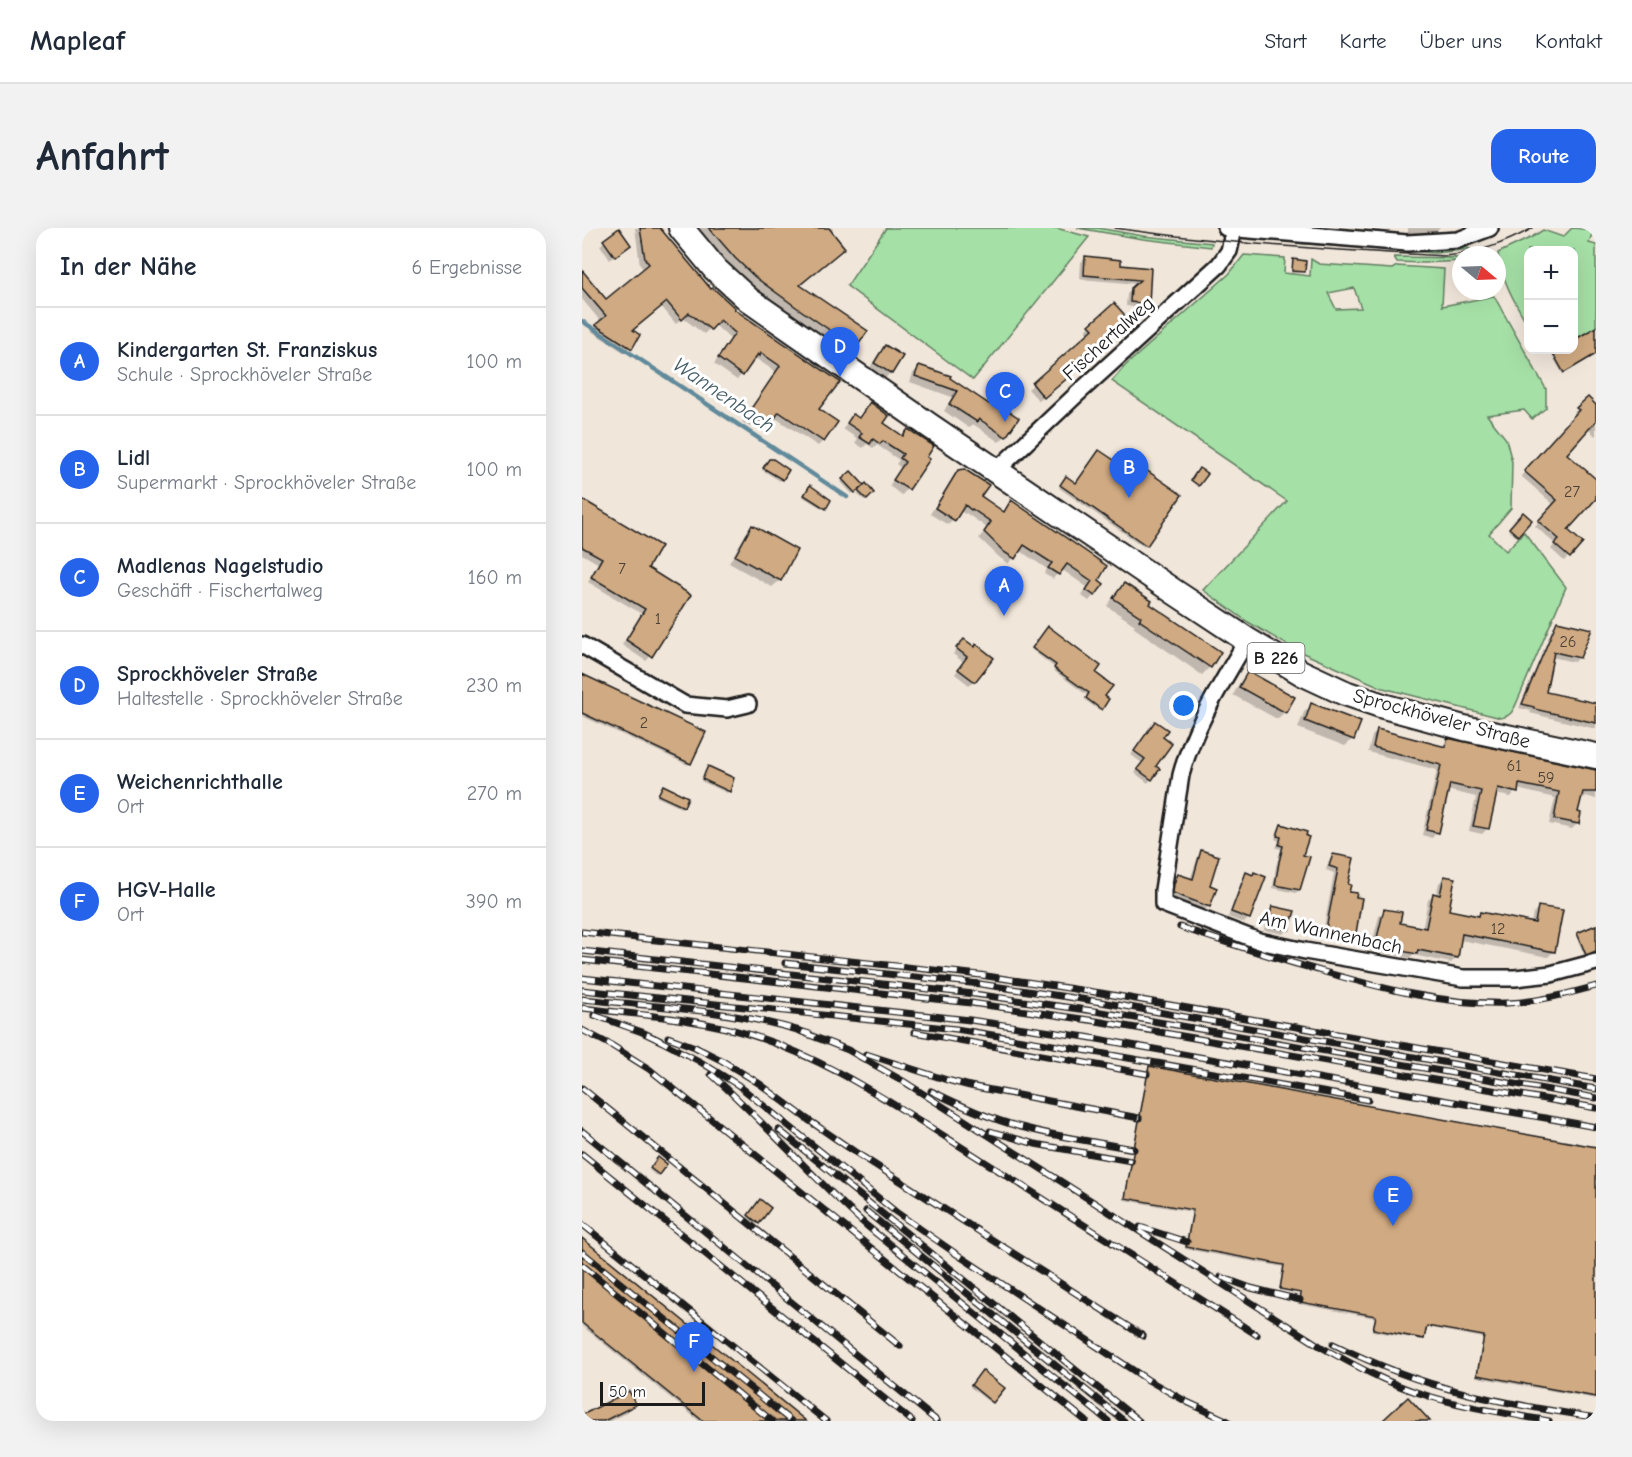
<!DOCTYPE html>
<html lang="de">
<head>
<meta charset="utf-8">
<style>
	:root { --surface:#fff; --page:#f2f2f3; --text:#1f2937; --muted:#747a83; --line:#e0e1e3; --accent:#2563eb }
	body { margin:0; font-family:"Comic Neue",sans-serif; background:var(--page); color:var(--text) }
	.controls { position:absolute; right:18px; top:18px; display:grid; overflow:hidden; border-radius:12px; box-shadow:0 6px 24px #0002 }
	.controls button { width:54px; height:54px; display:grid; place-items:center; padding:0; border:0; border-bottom:2px solid var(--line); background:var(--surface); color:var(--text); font:30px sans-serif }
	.compass { position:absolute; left:870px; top:18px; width:54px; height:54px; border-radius:50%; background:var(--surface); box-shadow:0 6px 24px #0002; rotate:109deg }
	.scale { position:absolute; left:18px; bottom:15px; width:105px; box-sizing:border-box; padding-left:6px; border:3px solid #1c1c1c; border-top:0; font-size:16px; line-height:21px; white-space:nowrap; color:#1c1c1c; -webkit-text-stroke:4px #fff; paint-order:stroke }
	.you { position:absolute; left:602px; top:478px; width:21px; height:21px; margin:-15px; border:4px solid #fff; border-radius:50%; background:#1a73e8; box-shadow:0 0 0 9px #1a73e833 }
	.badge { display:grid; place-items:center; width:39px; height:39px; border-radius:50%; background:var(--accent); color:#fff; font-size:20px; font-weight:700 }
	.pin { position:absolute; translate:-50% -50px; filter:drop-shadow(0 2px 3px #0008) }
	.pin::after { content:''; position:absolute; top:32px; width:21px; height:18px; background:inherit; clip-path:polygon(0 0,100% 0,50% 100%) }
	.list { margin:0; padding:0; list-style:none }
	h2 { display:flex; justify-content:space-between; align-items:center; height:78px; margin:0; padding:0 24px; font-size:26px }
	h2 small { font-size:20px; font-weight:400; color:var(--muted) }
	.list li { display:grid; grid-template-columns:39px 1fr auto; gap:18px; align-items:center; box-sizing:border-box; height:108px; padding:0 24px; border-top:2px solid var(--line) }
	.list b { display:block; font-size:22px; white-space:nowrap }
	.list p { margin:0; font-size:20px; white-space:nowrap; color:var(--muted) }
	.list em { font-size:20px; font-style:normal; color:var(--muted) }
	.map { position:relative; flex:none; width:1014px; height:1193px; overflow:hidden; border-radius:18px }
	header { display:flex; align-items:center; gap:36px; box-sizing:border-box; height:84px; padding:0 30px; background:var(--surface); border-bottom:2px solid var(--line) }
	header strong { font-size:28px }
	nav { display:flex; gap:33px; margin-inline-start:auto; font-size:21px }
	.intro { display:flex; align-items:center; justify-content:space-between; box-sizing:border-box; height:144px; padding:0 36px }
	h1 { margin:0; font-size:42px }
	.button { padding:15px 27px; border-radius:18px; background:var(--accent); color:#fff; font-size:21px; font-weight:700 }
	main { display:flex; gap:36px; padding:0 36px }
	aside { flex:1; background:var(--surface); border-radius:18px; box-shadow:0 6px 24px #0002 }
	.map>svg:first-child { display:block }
</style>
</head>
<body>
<header>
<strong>Mapleaf</strong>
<nav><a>Start</a><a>Karte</a><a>Über uns</a><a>Kontakt</a></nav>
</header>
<div class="intro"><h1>Anfahrt</h1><a class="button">Route</a></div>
<main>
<aside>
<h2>In der Nähe<small>6 Ergebnisse</small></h2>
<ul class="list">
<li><span class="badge">A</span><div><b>Kindergarten St. Franziskus</b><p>Schule · Sprockhöveler Straße</p></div><em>100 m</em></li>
<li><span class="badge">B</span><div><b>Lidl</b><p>Supermarkt · Sprockhöveler Straße</p></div><em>100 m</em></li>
<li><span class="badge">C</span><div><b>Madlenas Nagelstudio</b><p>Geschäft · Fischertalweg</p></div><em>160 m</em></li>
<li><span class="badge">D</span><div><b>Sprockhöveler Straße</b><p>Haltestelle · Sprockhöveler Straße</p></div><em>230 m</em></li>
<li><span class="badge">E</span><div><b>Weichenrichthalle</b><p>Ort</p></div><em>270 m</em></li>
<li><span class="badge">F</span><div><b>HGV-Halle</b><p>Ort</p></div><em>390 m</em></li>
</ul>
</aside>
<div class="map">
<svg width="1014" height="1193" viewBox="0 0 1014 1193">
	<rect width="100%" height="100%" fill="#f1e6da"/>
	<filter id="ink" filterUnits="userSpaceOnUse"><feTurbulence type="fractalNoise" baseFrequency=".0167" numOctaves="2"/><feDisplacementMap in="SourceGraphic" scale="12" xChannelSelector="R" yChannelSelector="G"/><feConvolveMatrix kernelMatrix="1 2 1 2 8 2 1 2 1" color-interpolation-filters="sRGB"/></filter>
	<g filter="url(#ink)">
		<!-- green -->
		<g fill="#a5e0a6" stroke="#607e61" stroke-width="1.5" fill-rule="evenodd">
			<path d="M 304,0 L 474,0 L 507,9 L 391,152 L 265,58 Z"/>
			<path d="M 495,0 L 516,0 L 561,8 L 630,15 L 629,19 L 561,11 Z"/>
			<path d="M 990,0 L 1002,1 L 1003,0 L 1012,0 L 1007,15 L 1014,17 L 1014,99 L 992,112 L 992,22 L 946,22 L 946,97 C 933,75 919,51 916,25 L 950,9 L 961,2 L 981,9 Z"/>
			<path d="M 712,14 L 826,22 L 854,22 L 881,18 L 888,21 L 854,25 L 712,15 Z"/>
			<path d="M 662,27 L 703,30 L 702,45 L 728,48 L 729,31 L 737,36 L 810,41 L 815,38 L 862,41 L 860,78 L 912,68 L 964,161 L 964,180 L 950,191 L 942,182 L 905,187 L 924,211 L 930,234 L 929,280 L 907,306 L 924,323 L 942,304 L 984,359 L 935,474 C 931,483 929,488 919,490 L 801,460 L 714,422 L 666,394 L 621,362 L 705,273 L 530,153 L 543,138 L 647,46 ZM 772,60 L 779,80 L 754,81 L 746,65 Z"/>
			<path d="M 812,29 L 879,30 L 879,33 L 841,35 L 815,34 Z"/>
		</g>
		<!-- shadow -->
		<g fill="#0003">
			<path d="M 53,0 L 77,0 L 129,63 L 149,82 L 256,154 L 235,181 L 241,213 L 236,218 L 192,189 L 181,203 L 171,196 L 168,199 L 160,194 L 194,144 L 173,130 L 155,152 L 132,136 L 149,112 L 132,96 L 122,106 L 101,90 L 94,96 L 79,78 L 49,103 L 56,108 L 43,125 L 9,103 L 19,94 L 0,71 L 0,51 L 24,73 L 62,42 L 58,37 Z"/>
			<path d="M 116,0 L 250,0 L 251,1 L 216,57 L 273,119 L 267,125 L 208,85 L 167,55 L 147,36 Z"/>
			<path d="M 826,0 L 858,0 L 853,5 L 826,5 Z"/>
			<path d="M 37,3 L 47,17 L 28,32 L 18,17 Z"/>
			<path d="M 504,30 L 537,39 L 568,41 L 565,75 L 561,80 L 544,78 L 545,66 L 556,56 L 498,51 L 499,34 Z"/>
			<path d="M 712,33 L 721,44 L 719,45 L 709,45 L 710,35 Z"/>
			<path d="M 532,77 L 481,142 L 481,152 L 457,173 L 446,161 L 507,107 L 504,102 Z"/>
			<path d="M 1014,101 L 1014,125 L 980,145 L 970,127 L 978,122 L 992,122 L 992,114 Z"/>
			<path d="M 303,119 L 319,129 L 308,145 L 301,153 L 286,143 L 296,126 Z"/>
			<path d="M 338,139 L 367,151 L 423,208 L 417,214 L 391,196 L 387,200 L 362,183 L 370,169 L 328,154 L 331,145 Z"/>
			<path d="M 1006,171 L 1014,179 L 1014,207 L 1013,208 L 1006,200 L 983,226 L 1014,253 L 1014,269 L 984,302 L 999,315 L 982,333 L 969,321 L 973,316 L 953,298 L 972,277 L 939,248 L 993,187 L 991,185 Z"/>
			<path d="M 288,176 L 300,195 L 346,231 L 325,261 L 320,267 L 307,258 L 319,240 L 314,236 L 317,232 L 295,217 L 291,220 L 285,216 L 281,220 L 273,215 L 276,211 L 261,201 L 266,193 L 276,191 Z"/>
			<path d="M 185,235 L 205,242 L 198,253 L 180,242 Z"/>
			<path d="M 538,238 L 598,267 L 562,319 L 477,260 L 483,252 L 494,257 Z"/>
			<path d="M 377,244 L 397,269 L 421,285 L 430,274 L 515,353 L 512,367 L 507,373 L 500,368 L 505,359 L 479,341 L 471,351 L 462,346 L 465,341 L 437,322 L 426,336 L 417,329 L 397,310 L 405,300 L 384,285 L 383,286 L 378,283 L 366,297 L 348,286 L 371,250 Z"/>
			<path d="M 269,245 L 280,257 L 270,266 L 259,254 Z"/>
			<path d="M 284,257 L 290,265 L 282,272 L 275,266 Z"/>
			<path d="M 227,260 L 242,280 L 241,281 L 221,269 Z"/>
			<path d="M 0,273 L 64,340 L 69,428 L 64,433 L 40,417 L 60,386 L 6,354 L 17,336 L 0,326 Z"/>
			<path d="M 941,286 L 948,292 L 934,309 L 926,302 Z"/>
			<path d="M 170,299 L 198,352 L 190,359 L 147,335 L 163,307 Z"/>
			<path d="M 542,356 L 566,376 L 637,425 L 628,439 L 620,447 L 551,399 L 553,397 L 525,378 L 535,364 Z"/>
			<path d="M 976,394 L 997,429 L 992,434 L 970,429 L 962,465 L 1014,477 L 1014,501 L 948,485 L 949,483 L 937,480 L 971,399 Z"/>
			<path d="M 464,402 L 512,445 L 521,468 L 518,481 L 517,482 L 503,472 L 506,468 L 471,442 L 473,440 L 450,422 Z"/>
			<path d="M 377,417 L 392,421 L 392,453 L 387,457 L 373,446 L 381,434 L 371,426 Z"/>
			<path d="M 666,445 L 703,484 L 695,491 L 651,467 L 659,452 Z"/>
			<path d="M 0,447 L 108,535 L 106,537 L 0,488 Z"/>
			<path d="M 730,477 L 771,511 L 763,518 L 716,500 L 722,484 Z"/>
			<path d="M 570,498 L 578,510 L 569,551 L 566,555 L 553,545 L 560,535 L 549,527 Z"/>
			<path d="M 796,502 L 860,519 L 866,512 L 1014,544 L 1014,571 L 1004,568 L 1002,570 L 998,569 L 994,585 L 996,595 L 990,601 L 967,596 L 973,570 L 935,561 L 929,569 L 913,566 L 906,600 L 900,606 L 887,603 L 894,569 L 865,562 L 855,604 L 850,610 L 840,607 L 855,542 L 786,524 L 790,508 Z"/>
			<path d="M 125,542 L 150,551 L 145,565 L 119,553 Z"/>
			<path d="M 79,561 L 101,578 L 99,580 L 75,569 Z"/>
			<path d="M 699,598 L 719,628 L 717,662 L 714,665 L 691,660 L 694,638 L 699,621 L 694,620 L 697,613 L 693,611 L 696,601 Z"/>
			<path d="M 620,624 L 627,678 L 623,682 L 587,669 L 592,651 L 596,647 L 608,652 L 616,628 Z"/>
			<path d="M 752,628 L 765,658 L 771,711 L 767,715 L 740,710 L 752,645 L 744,642 L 747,632 Z"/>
			<path d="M 664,646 L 667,690 L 662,695 L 646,689 L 660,651 Z"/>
			<path d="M 862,650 L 865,683 L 895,689 L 898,686 L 949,695 L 951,685 L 957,679 L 972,723 L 966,729 L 878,712 L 875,729 L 869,735 L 831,727 L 828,730 L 788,723 L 797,688 L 802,683 L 816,696 L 840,701 L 846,672 L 851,667 L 854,667 L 857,655 Z"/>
			<path d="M 690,680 L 706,701 L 701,706 L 682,702 L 685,684 Z"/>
			<path d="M 1014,698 L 1014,722 L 1002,727 L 994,708 Z"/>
			<path d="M 567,839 L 1014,921 L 1014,1171 L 894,1149 L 901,1110 L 843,1099 L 841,1110 L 839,1112 L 790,1103 L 793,1090 L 717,1076 L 718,1066 L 697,1062 L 701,1039 L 603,1021 L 610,984 L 542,972 L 566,841 Z"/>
			<path d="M 76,931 L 83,937 L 74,948 L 67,942 Z"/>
			<path d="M 179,973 L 187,980 L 174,996 L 165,990 Z"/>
			<path d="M 0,1012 L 223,1193 L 117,1193 L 0,1098 Z"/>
			<path d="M 400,1144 L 421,1161 L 408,1175 L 388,1159 Z"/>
			<path d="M 52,1176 L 42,1186 L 29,1193 L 0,1193 L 0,1182 L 6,1187 Z"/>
		</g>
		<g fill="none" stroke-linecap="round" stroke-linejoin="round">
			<!-- stream -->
			<path stroke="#618a9b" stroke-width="4.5" d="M 0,93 L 265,269"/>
		</g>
		<!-- building -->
		<g fill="#d0aa82" stroke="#1c1c1c" stroke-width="1.5">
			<path d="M 37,0 L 49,17 L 33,29 L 21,12 Z"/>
			<path d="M 58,0 L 78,0 L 129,61 L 131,60 L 153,80 L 152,81 L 258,154 L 237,181 L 256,194 L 242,214 L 197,184 L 187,199 L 177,192 L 175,195 L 164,188 L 198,138 L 179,125 L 178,128 L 176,126 L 161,148 L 136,130 L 153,105 L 138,92 L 129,102 L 107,85 L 100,92 L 85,74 L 51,102 L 58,107 L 50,121 L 13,97 L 24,88 L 0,60 L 0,42 L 24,71 L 67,36 L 63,31 Z"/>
			<path d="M 127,0 L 247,0 L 263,20 L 218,57 L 286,103 L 274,120 L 214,79 L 173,49 L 153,30 Z"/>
			<path d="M 503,28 L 539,32 L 539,37 L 569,40 L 567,76 L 548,74 L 549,60 L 558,52 L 502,47 Z"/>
			<path d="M 711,31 L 724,33 L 723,44 L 710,43 Z"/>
			<path d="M 532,75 L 542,86 L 542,91 L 483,142 L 488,148 L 462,170 L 450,155 L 511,101 L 507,97 Z"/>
			<path d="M 1014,99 L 1014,126 L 982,145 L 969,122 L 992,122 L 992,112 Z"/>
			<path d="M 303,117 L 321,128 L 310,146 L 292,135 Z"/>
			<path d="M 337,137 L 369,148 L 368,150 L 407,176 L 410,172 L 437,190 L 424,209 L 397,191 L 395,194 L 367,176 L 375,163 L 333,148 Z"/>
			<path d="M 1006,169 L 1014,177 L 1014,193 L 985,226 L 1014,251 L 1014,271 L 986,302 L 1001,315 L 988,330 L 972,316 L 977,311 L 956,293 L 975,272 L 942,243 L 997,182 L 994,180 Z"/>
			<path d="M 288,174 L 307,188 L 302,195 L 321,208 L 326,201 L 352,218 L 345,229 L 348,231 L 327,262 L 311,252 L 323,234 L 318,230 L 321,226 L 301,213 L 298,216 L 291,211 L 288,216 L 277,209 L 280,205 L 265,195 L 271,186 L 277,190 Z"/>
			<path d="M 517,222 L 538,236 L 544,228 L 600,267 L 565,318 L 478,257 L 484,248 L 494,255 Z"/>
			<path d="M 187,231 L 191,231 L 207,242 L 201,252 L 181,240 Z"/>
			<path d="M 617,240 L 626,246 L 617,258 L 609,252 Z"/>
			<path d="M 382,241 L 407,257 L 399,268 L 422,284 L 429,272 L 525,338 L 517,352 L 522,356 L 513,368 L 504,362 L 510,353 L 485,336 L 477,347 L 466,340 L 470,335 L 442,317 L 433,331 L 422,324 L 402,304 L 409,294 L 390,281 L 389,282 L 383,277 L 373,293 L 353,280 L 376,242 Z"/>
			<path d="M 269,243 L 282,257 L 273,265 L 260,251 Z"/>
			<path d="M 284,255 L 292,265 L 285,272 L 276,263 Z"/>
			<path d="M 228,257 L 249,272 L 244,281 L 222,267 Z"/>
			<path d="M 0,271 L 79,318 L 66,340 L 109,367 L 70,429 L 44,412 L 63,381 L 9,349 L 20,330 L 0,319 Z"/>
			<path d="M 941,284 L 950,292 L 936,308 L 927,300 Z"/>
			<path d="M 170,297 L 215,322 L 199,353 L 153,328 Z"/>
			<path d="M 542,355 L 570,373 L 568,376 L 639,424 L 629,440 L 557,392 L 559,389 L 531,370 Z"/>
			<path d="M 975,393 L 1010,401 L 998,430 L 972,424 L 964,464 L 1014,475 L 1014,495 L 952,481 L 952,479 L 940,476 Z"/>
			<path d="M 466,398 L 519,438 L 514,445 L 531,458 L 523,468 L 527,471 L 520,482 L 504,470 L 507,465 L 472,440 L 474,437 L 450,420 Z"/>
			<path d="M 382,411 L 393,419 L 394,416 L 412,430 L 393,454 L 376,441 L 385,429 L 374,420 Z"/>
			<path d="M 666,443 L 713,469 L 704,485 L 657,459 Z"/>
			<path d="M 0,446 L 124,504 L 109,536 L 0,485 Z"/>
			<path d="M 729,475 L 779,494 L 772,512 L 723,493 Z"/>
			<path d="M 573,493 L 586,502 L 581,509 L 590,516 L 574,538 L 578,541 L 570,552 L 555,541 L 563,531 L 552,523 Z"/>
			<path d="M 795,501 L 864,519 L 865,510 L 1014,542 L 1014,564 L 1001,564 L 996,584 L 999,585 L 997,596 L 972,591 L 977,564 L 937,556 L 936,565 L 916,560 L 907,601 L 891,598 L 899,563 L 868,556 L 857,605 L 844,602 L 859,537 L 791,519 Z"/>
			<path d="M 126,538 L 152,550 L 148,564 L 120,551 Z"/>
			<path d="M 81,557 L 106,569 L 102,579 L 76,567 Z"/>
			<path d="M 699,596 L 725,604 L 724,608 L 727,609 L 721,627 L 728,629 L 718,662 L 693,657 L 697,634 L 701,618 L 697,617 L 699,609 L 695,608 Z"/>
			<path d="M 619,622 L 637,628 L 628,657 L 635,660 L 628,679 L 591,665 L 592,656 L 596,646 L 611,651 Z"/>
			<path d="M 751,626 L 772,630 L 766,656 L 769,657 L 767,664 L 775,665 L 774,669 L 780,670 L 773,711 L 743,706 L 756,641 L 747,638 Z"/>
			<path d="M 664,644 L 671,647 L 672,644 L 684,649 L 668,691 L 649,684 Z"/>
			<path d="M 862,648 L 873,650 L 867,682 L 897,688 L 898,684 L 953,695 L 956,678 L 981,682 L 973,724 L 880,706 L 876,730 L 836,722 L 835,726 L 793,718 L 802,681 L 820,684 L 818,695 L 844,700 L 851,665 L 858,667 Z"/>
			<path d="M 690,678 L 713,683 L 707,702 L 686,698 Z"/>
			<path d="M 1014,697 L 1014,723 L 1004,727 L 995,705 Z"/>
			<path d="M 567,838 L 1014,919 L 1014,1169 L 895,1147 L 902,1108 L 845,1098 L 842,1111 L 791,1101 L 794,1088 L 718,1074 L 719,1065 L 698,1061 L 702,1037 L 604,1019 L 611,982 L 543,970 Z"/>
			<path d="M 76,929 L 85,936 L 77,947 L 68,940 Z"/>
			<path d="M 178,971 L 189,980 L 177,996 L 166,987 Z"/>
			<path d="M 0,1010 L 224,1193 L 121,1193 L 0,1095 Z"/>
			<path d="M 400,1142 L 423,1160 L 411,1175 L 389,1157 Z"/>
			<path d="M 47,1163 L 54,1177 L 22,1193 L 0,1193 L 0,1187 Z"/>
			<path d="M 826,1169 L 848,1193 L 800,1193 Z"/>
		</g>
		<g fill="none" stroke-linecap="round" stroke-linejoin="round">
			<!-- minor casing -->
			<g stroke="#1c1c1c" stroke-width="20">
				<g id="minor">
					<path d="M 644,0 L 825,15 L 876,12 L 908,0"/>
					<path d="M 415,242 L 493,168 L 637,37 L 647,23 L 652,1"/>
					<path d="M 665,412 C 640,455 612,498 599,547 L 581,662 L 581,676 L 677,713 L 723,723 L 881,750 L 933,750 L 969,746 L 1014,734"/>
					<path d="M 0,417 L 103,477 L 145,481 L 166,476"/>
				</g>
			</g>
			<!-- primary casing -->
			<g stroke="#1c1c1c" stroke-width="28">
				<path id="primary" d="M 99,0 L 133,41 L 167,72 L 348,198 L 594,365 L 665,412 L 720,445 L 763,465 L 801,478 L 882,500 L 1014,528"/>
			</g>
			<!-- minor -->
			<use href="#minor" stroke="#fff" stroke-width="15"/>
			<!-- primary -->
			<use href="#primary" stroke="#fff" stroke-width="24"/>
			<!-- tram -->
			<path stroke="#1c1c1c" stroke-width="1.5" d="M 533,0 C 642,16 752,22 863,28 C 898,24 920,17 951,0"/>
			<!-- rail casing -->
			<g stroke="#1c1c1c" stroke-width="7">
				<g id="rail">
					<path d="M 598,699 C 647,716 696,731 746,745 C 803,761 864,777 925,775 C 955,774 985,766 1014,758"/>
					<path d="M 0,704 L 398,747 L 519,765 L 1014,851"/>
					<path d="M 0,723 L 392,766 L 519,784 L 1014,870"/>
					<path d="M 0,732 L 389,775 L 514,793 L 1014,880"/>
					<path d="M 203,735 L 398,756 L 519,774 L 1014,861"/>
					<path d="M 0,750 L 388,792 L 504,809 L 1014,899"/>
					<path d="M 0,762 L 374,801 L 489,820 L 786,872"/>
					<path d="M 0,771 C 76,779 155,782 228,806"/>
					<path d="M 0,780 C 49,786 100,789 148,801 C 236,823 317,880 392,927 C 487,987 581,1047 675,1107"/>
					<path d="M 12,787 L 60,804 L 79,813"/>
					<path d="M 0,802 L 29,817 L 67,841 L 504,1193"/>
					<path d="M 220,804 L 266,822 L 321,853 L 741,1120 C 772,1137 803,1154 837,1165 C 879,1179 923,1185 967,1193"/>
					<path d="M 332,804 L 565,846"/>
					<path d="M 86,809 L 113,819 L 139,832 L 178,856 L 225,891 L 273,924 L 561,1108"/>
					<path d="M 73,810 L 117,833 L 156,857 L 314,984 L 373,1025 L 566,1152 L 605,1174 L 646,1193"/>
					<path d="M 284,826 L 365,852 L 388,858 L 557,890"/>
					<path d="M 129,846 C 183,895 231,950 285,998 L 526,1193"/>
					<path d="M 0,860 L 318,1118"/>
					<path d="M 349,863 C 378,877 408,891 439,899 C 476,909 514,914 552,921"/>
					<path d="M 197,902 L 557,1193"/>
					<path d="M 0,903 L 355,1193"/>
					<path d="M 408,903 L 453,916 L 549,933"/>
					<path d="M 0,926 L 330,1193"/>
					<path d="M 284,983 L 542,1193"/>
					<path d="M 0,996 L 244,1193"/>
					<path d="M 558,999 L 605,1014"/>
					<path d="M 0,1024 L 209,1193"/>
					<path d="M 0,1037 L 190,1193"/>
					<path d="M 639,1049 L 669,1060 L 718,1072"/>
					<path d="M 751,1116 C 792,1136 834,1153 879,1164 C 923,1176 969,1182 1014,1190"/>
				</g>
			</g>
			<!-- rail -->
			<use href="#rail" stroke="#fff" stroke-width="4.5" stroke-dasharray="14" stroke-linecap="butt"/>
		</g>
	</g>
	<g text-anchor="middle" stroke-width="6" stroke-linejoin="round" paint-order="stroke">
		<!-- number labels -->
		<g font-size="16" fill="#494036">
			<text x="990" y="269">27</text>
			<text x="40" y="346">7</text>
			<text x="76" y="396">1</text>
			<text x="986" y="419">26</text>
			<text x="62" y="500">2</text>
			<text x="932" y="543">61</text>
			<text x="964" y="555">59</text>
			<text x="916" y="706">12</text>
		</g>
		<!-- shield labels -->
		<rect fill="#fff" stroke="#606060" stroke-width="1.5" x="665.5" y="415" width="57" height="30" rx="4.5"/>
		<g font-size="18" font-weight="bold" fill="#1c1c1c">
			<text x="694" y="436">B 226</text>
		</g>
		<!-- street labels -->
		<g font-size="20" fill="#1c1c1c" stroke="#fff">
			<text transform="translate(526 110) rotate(-42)" y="7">Fischertalweg</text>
			<text transform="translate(860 490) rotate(15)" y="7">Sprockhöveler Straße</text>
			<text transform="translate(749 704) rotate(12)" y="7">Am Wannenbach</text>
		</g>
		<!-- water labels -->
		<g font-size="21" font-style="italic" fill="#445c66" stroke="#fff">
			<text transform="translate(142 167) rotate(34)" y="7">Wannenbach</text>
		</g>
	</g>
</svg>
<div class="controls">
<button>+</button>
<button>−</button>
</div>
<svg class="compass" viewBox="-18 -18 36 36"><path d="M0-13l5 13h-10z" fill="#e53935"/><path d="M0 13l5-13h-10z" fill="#747a83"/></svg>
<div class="scale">50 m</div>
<div class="you"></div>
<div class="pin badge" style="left:422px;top:388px">A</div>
<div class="pin badge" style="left:547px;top:270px">B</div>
<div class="pin badge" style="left:423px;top:194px">C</div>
<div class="pin badge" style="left:258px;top:149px">D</div>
<div class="pin badge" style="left:811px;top:998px">E</div>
<div class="pin badge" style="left:112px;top:1144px">F</div>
</div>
</main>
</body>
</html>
